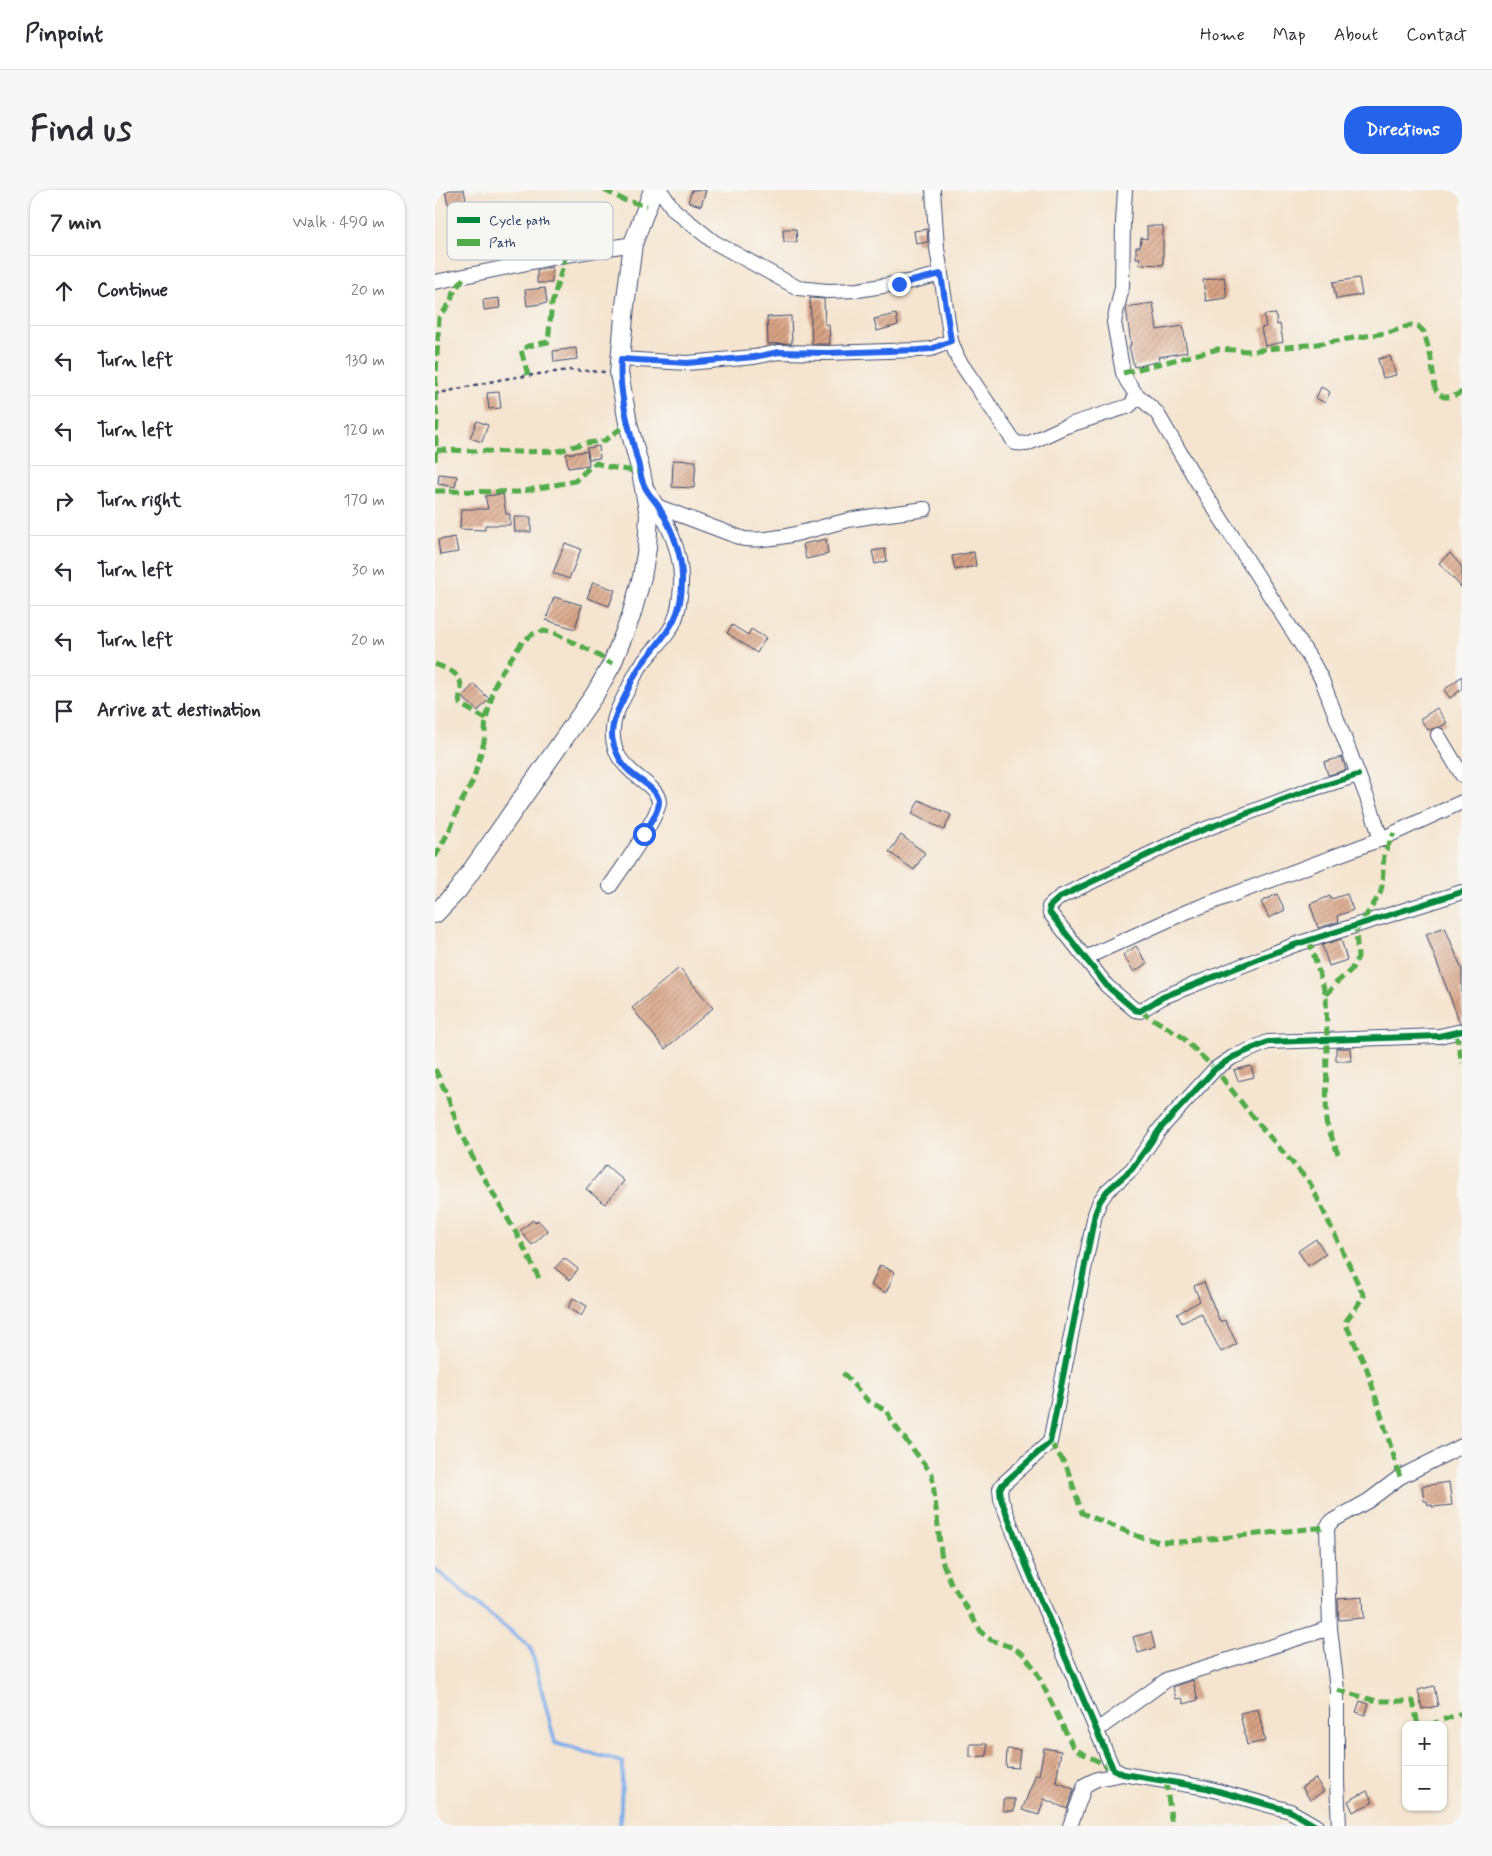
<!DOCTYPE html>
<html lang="en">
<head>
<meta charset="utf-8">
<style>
	:root { --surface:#fff; --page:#f7f7f7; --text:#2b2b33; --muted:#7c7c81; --line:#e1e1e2; --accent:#2563eb }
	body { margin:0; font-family:Mynerve,sans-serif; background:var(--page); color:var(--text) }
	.controls { position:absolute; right:15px; bottom:15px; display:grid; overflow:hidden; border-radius:10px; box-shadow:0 1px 4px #0004 }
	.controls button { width:45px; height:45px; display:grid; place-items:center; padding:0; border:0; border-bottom:1px solid var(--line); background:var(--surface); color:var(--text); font:25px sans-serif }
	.stop { position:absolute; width:15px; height:15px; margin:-11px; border:4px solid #2563eb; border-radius:50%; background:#fff }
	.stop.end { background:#2563eb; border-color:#fff; box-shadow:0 1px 5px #0008 }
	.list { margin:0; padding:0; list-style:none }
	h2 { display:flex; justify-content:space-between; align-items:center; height:65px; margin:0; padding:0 20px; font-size:21px }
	h2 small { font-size:16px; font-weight:400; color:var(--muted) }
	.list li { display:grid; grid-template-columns:32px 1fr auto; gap:15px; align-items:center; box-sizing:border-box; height:70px; padding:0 20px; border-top:1px solid var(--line) }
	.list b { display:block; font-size:19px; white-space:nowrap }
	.list em { font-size:16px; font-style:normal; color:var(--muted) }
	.icon { flex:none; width:28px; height:28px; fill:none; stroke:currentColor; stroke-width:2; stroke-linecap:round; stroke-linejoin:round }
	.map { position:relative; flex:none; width:1027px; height:1636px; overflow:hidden; border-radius:20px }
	header { display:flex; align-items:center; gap:30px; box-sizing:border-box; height:70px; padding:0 25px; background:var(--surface); border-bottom:1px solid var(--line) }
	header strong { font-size:24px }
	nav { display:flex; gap:28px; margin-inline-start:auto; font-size:18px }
	.intro { display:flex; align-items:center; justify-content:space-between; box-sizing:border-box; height:120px; padding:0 30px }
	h1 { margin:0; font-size:35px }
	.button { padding:12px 22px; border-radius:20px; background:var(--accent); color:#fff; font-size:18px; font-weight:700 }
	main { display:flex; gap:30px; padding:0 30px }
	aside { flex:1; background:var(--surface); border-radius:20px; box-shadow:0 1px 4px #0004 }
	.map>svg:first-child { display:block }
</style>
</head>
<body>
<header>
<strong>Pinpoint</strong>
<nav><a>Home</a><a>Map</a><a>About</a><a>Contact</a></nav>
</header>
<div class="intro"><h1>Find us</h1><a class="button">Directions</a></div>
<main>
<aside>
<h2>7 min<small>Walk · 490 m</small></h2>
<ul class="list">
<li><svg class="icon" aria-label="ahead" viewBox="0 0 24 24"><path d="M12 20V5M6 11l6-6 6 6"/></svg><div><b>Continue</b></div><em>20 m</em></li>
<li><svg class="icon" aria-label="left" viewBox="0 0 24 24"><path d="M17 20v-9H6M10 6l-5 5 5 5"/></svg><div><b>Turn left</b></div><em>130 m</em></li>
<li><svg class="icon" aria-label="left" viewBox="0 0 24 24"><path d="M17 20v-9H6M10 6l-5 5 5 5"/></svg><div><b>Turn left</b></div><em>120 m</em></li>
<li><svg class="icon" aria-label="right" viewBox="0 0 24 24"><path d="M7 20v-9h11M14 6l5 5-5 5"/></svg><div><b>Turn right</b></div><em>170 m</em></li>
<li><svg class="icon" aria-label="left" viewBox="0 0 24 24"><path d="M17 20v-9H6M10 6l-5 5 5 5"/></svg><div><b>Turn left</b></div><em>30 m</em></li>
<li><svg class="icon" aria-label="left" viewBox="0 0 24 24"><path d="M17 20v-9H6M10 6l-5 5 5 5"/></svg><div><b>Turn left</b></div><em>20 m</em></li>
<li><svg class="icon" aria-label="arrive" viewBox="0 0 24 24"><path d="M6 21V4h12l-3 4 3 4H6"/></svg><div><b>Arrive at destination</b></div></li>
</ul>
</aside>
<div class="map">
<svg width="1027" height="1636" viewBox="0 0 1027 1636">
	<defs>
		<pattern id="building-hatch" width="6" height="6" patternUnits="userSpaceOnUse" patternTransform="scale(1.25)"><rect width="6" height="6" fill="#d9a384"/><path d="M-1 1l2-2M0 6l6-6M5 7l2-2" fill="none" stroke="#af856f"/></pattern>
	</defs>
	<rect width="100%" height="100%" fill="#f6f6f2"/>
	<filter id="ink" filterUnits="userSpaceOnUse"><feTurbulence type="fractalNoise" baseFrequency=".02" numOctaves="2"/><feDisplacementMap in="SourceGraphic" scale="10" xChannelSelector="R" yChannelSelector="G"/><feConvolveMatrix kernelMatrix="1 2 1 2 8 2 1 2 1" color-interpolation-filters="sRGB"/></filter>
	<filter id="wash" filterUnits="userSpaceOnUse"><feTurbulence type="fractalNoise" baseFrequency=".0096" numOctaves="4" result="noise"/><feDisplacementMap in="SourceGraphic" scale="20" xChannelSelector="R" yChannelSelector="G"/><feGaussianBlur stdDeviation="1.12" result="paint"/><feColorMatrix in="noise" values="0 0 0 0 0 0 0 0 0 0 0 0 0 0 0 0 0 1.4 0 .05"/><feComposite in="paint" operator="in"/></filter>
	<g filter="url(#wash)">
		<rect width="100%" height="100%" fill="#f5e4cf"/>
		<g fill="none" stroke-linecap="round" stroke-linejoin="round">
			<!-- stream -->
			<path stroke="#80afea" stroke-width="4" d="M 0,1379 L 96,1458 L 120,1553 L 188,1572 L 185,1636"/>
		</g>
		<g id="blocks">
			<!-- building -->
			<g fill="url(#building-hatch)">
				<path d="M 10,0 L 29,0 L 31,10 L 13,14 Z"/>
				<path d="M 257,0 L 271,0 L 266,16 L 253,12 Z"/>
				<path d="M 712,36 L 728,36 L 728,75 L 704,74 L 705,68 L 701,68 L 701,57 L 705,57 L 706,48 L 712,49 Z"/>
				<path d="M 348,39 L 361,39 L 362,52 L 349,52 Z"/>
				<path d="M 492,39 L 493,52 L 481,54 L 479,41 Z"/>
				<path d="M 117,77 L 117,93 L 102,93 L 102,80 Z"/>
				<path d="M 789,87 L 792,108 L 771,111 L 768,90 Z"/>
				<path d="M 924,88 L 927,105 L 901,109 L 898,92 Z"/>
				<path d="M 110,98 L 112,113 L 92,116 L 90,100 Z"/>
				<path d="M 64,108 L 65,118 L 49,120 L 48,110 Z"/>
				<path d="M 375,108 L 389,109 L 390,135 L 394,135 L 395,154 L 377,154 Z"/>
				<path d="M 718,113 L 722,140 L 748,136 L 752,162 L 724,167 L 725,171 L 699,177 L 694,156 L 696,155 L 691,117 Z"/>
				<path d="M 461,124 L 463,135 L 442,141 L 439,129 Z"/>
				<path d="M 841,124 L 842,135 L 845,134 L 848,152 L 830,156 L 826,138 L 831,137 L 829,125 Z"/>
				<path d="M 356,126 L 357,153 L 333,154 L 332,127 Z"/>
				<path d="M 141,158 L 142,169 L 119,172 L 118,161 Z"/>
				<path d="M 955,166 L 961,185 L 948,188 L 943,169 Z"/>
				<path d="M 886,197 L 895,202 L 890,213 L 881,208 Z"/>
				<path d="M 64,202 L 66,218 L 54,219 L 52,203 Z"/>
				<path d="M 42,231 L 53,235 L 47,252 L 35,248 Z"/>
				<path d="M 164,256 L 165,268 L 154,269 L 152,258 Z"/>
				<path d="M 152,261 L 154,275 L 133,278 L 131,264 Z"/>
				<path d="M 238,270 L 261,271 L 259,298 L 237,297 Z"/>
				<path d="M 4,284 L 22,286 L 20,297 L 3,294 Z"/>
				<path d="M 68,304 L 71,324 L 75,324 L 75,335 L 50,335 L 50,340 L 25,339 L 26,319 L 53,319 L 50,306 Z"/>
				<path d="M 79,327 L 96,327 L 96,342 L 80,342 Z"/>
				<path d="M 20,347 L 23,362 L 5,365 L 3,350 Z"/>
				<path d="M 391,349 L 393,364 L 371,369 L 368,354 Z"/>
				<path d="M 130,353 L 146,359 L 134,389 L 118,383 Z"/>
				<path d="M 450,359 L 452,371 L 440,374 L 437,361 Z"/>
				<path d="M 539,362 L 541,376 L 520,380 L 517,366 Z"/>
				<path d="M 1015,363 L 1027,377 L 1027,398 L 1004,373 Z"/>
				<path d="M 158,392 L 180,400 L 174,416 L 152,408 Z"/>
				<path d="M 119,407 L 147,415 L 140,439 L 111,430 Z"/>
				<path d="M 297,435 L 313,445 L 316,439 L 331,448 L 322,463 L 292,443 Z"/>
				<path d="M 1027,486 L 1027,499 L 1015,508 L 1009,500 Z"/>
				<path d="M 39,494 L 54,509 L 43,521 L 27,507 Z"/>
				<path d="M 1002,518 L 1012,533 L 1005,537 L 993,540 L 985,529 Z"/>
				<path d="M 907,567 L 911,580 L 893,585 L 889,572 Z"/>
				<path d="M 484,610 L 516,625 L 509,640 L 477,624 Z"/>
				<path d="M 466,645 L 490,663 L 479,680 L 454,662 Z"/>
				<path d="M 842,704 L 850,720 L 834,728 L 826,712 Z"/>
				<path d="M 912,704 L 918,720 L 902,726 L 904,732 L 883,738 L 875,714 L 895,706 L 896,709 Z"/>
				<path d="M 1010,737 L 1027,780 L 1027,832 L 1025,833 L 991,744 Z"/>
				<path d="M 906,749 L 912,770 L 894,776 L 887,755 Z"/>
				<path d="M 701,756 L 712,773 L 699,782 L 688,765 Z"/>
				<path d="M 244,778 L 278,818 L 230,859 L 197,818 Z"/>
				<path d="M 901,858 L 915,858 L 916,871 L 901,871 Z"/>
				<path d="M 816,876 L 819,887 L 803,891 L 799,880 Z"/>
				<path d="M 171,975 L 189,991 L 170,1014 L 151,999 Z"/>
				<path d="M 98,1030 L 100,1033 L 103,1030 L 113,1041 L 97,1055 L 85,1041 Z"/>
				<path d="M 881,1049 L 891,1064 L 873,1076 L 863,1061 Z"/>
				<path d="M 129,1068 L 143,1079 L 135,1090 L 120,1078 Z"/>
				<path d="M 445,1075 L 460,1082 L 451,1103 L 436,1095 Z"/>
				<path d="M 769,1092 L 785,1132 L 790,1130 L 802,1154 L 786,1162 L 766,1123 L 747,1133 L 742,1124 L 765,1111 L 759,1096 Z"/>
				<path d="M 138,1108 L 152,1116 L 146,1126 L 133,1118 Z"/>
				<path d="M 1014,1292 L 1017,1315 L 997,1317 L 997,1315 L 993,1315 L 992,1311 L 989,1311 L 987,1296 Z"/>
				<path d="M 928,1407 L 929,1428 L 904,1430 L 903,1409 Z"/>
				<path d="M 716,1442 L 720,1458 L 703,1463 L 698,1447 Z"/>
				<path d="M 758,1490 L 763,1510 L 749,1514 L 747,1508 L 741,1509 L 738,1497 Z"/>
				<path d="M 999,1496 L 1003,1516 L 987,1519 L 983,1500 Z"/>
				<path d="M 925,1511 L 934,1514 L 930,1525 L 921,1522 Z"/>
				<path d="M 823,1519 L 830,1551 L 812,1555 L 805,1523 Z"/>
				<path d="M 535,1554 L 552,1554 L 552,1566 L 535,1567 Z"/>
				<path d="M 609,1558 L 626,1561 L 621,1592 L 639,1599 L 632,1619 L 609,1609 L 604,1625 L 587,1620 L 601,1584 L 604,1585 Z"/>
				<path d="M 572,1559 L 585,1560 L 583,1578 L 571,1577 Z"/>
				<path d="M 880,1588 L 889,1601 L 875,1610 L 867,1597 Z"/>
				<path d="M 932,1601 L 938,1612 L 918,1622 L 913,1611 Z"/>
				<path d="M 568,1609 L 580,1609 L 579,1621 L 568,1621 Z"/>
			</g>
		</g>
	</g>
	<g filter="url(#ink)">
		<use href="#blocks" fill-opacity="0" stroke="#3c4a6f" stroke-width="1"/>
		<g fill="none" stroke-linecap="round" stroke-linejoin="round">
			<!-- minor casing -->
			<g stroke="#3c4a6f" stroke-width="16">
				<g id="minor">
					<path d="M 225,0 L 239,20 L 279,52 L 363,98 L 392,101 L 423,100 L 478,91 L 506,84"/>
					<path d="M 498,0 L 502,58 L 516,151 L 523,169 L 580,253 L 592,254 L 631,236 L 694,216 L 699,211 L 700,203"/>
					<path d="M 690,0 L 688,33 L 687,97 L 679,132 L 688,183 L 692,191 L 700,203 L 722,223 L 760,288 L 878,473 L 887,490 L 936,618 L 946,649"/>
					<path d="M 0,92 L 131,65 L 198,54"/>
					<path d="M 186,169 L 252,173 L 319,167 L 344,162 L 392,163 L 483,160 L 496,159 L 516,151"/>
					<path d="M 224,317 L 309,349 C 345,352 380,338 414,330 C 439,325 465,323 490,319"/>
					<path d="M 1003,545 L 1027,585"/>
					<path d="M 923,585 L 874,600 L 752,646 L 625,707 L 614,717 L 615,723 L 672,796 L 700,820 L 705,821 L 728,807 L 859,755 L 1027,702"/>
					<path d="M 175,696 C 185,682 224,626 224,612 C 222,588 169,583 179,531 C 181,522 185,515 189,507 C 194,498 198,488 203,480 C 211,466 225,455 234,441 C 241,431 244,418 245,406 C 251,365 232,330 210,297"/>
					<path d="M 650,768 L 751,722 L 946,649 L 1027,612"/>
					<path d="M 662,1540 L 733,1489 L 895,1438"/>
					<path d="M 635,1636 L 650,1595 L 662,1589 L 688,1584"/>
					<path d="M 881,1636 L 855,1621 L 772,1598 L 688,1584 L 678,1579 L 591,1375 L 566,1309 L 565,1299 L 567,1295 L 615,1252 L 660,1024 L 665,1011 L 672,1001 L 697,979 L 725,939 L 780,879 L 798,867 L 833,852 L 1004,846 L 1027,841"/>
					<path d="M 904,1636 L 902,1592 L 902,1500 L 895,1438 L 892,1337 L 897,1331 L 933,1311 L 965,1287 L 1027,1256"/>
				</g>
			</g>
			<!-- tertiary casing -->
			<g stroke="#3c4a6f" stroke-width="20">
				<path id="tertiary" d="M 0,724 L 23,700 L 160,504 L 177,474 L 196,426 L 207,387 L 212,358 L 214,325 L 206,282 L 193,233 L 184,183 L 190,116 L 198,54 L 218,0"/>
			</g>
			<!-- path -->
			<path stroke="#3c4a6f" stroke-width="2.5" stroke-dasharray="4 4" stroke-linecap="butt" d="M 0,204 L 68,189 L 134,180 L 171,182"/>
			<!-- minor -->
			<use href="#minor" stroke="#fff" stroke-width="14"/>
			<!-- tertiary -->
			<use href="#tertiary" stroke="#fff" stroke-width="18"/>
			<!-- quiet -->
			<g stroke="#52ab49" stroke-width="5" stroke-dasharray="10 5" stroke-linecap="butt">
				<path d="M 169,0 L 189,10 L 212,16"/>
				<path d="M 688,183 L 783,159 L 814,161 L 882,154 L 956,142 L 976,135 L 983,136 L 989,142 L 996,168 L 1000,198 L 1003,204 L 1009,207 L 1017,207 L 1027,202"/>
				<path d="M 93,185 L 86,160 L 93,156 L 113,152 L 117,113 L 131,65"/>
				<path d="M 2,260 L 86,262 L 124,261 L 150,253 L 169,251 L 193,233"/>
				<path d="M 0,271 L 2,231 L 0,204 L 4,128 L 15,113 L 19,102 L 29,87"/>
				<path d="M 0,301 L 84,302 L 140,291 L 155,277 L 161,273 L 174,277 L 206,282"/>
				<path d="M 0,474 C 11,479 26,482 26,497 C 26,504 23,507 25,514 L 51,529"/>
				<path d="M 0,667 L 15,639 L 24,616 L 38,591 L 49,552 L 51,529 L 60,495 L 68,480 L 88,451 L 98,444 L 108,441 L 119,443 L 156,461 L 177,474"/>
				<path d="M 874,750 L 891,805 L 892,851 L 891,932 L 903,964"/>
				<path d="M 891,805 L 901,793 L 916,780 L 923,767 L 921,741 L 945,704 L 947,696 L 949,664 L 959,643"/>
				<path d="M 705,821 L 746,846 L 780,879 L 822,932 L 875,993 L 929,1106 L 911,1131 L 911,1135 L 932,1179 L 965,1287"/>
				<path d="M 1021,843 L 1027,873"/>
				<path d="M 0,879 L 12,905 L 25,942 L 41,974 L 84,1048 L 104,1088"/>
				<path d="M 408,1183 L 433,1211 L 452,1221 L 457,1232 L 497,1284 L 507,1371 L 516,1393 L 547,1443 L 556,1450 L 579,1458 L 589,1465 L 600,1479 L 637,1555 L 643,1561 L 678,1579"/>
				<path d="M 615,1252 L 631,1275 L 647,1323 L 705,1347 L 725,1352 L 745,1352 L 892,1337"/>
				<path d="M 902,1500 L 942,1511 L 978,1511 L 983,1535"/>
				<path d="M 994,1535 L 1027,1523"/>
				<path d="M 731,1591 L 737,1636"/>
			</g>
			<!-- cycleway casing -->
			<g stroke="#f6f6f2" stroke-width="9">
				<g id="cycleway">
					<path d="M 923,585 L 874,600 L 752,646 L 625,707 L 614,717 L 615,723 L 672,796 L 700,820 L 705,821 L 728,807 L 859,755 L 1027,702"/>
					<path d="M 881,1636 L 855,1621 L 772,1598 L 688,1584 L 678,1579 L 591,1375 L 566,1309 L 565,1299 L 567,1295 L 615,1252 L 660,1024 L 665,1011 L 672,1001 L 697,979 L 725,939 L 780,879 L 798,867 L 833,852 L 1004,846 L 1027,841"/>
				</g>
			</g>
			<!-- cycleway -->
			<use href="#cycleway" stroke="#00873e" stroke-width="6"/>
		</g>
	</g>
	<g fill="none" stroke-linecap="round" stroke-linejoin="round" filter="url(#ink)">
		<!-- route -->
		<path stroke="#2563eb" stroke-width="6" d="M 209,644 C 214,635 223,623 224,613 C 225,599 199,588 191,578 C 184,570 177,555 177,544 C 177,531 183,519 189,508 C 194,498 198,487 204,478 C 226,447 247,434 247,392 C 248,366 237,339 224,317 C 219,309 212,303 209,295 C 205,288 205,277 202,269 C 194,237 183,202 186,169 L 252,173 L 319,167 L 344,162 L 392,163 L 483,160 L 496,159 L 516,151 L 506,84 L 464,94"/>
	</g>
	<!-- legend -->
	<rect x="12" y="12" width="166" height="58" rx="8" fill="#f6f6f2" stroke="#b4bac6" stroke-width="1"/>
	<rect x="22" y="27" width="23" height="6" fill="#00873e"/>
	<rect x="22" y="49" width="23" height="7" fill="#52ab49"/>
	<g font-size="14" fill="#1b2f5e">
		<text x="54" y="35">Cycle path</text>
		<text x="54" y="57">Path</text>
	</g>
</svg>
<div class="controls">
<button>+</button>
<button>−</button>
</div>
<div class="stop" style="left:209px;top:644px"></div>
<div class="stop end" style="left:464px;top:94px"></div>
</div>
</main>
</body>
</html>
